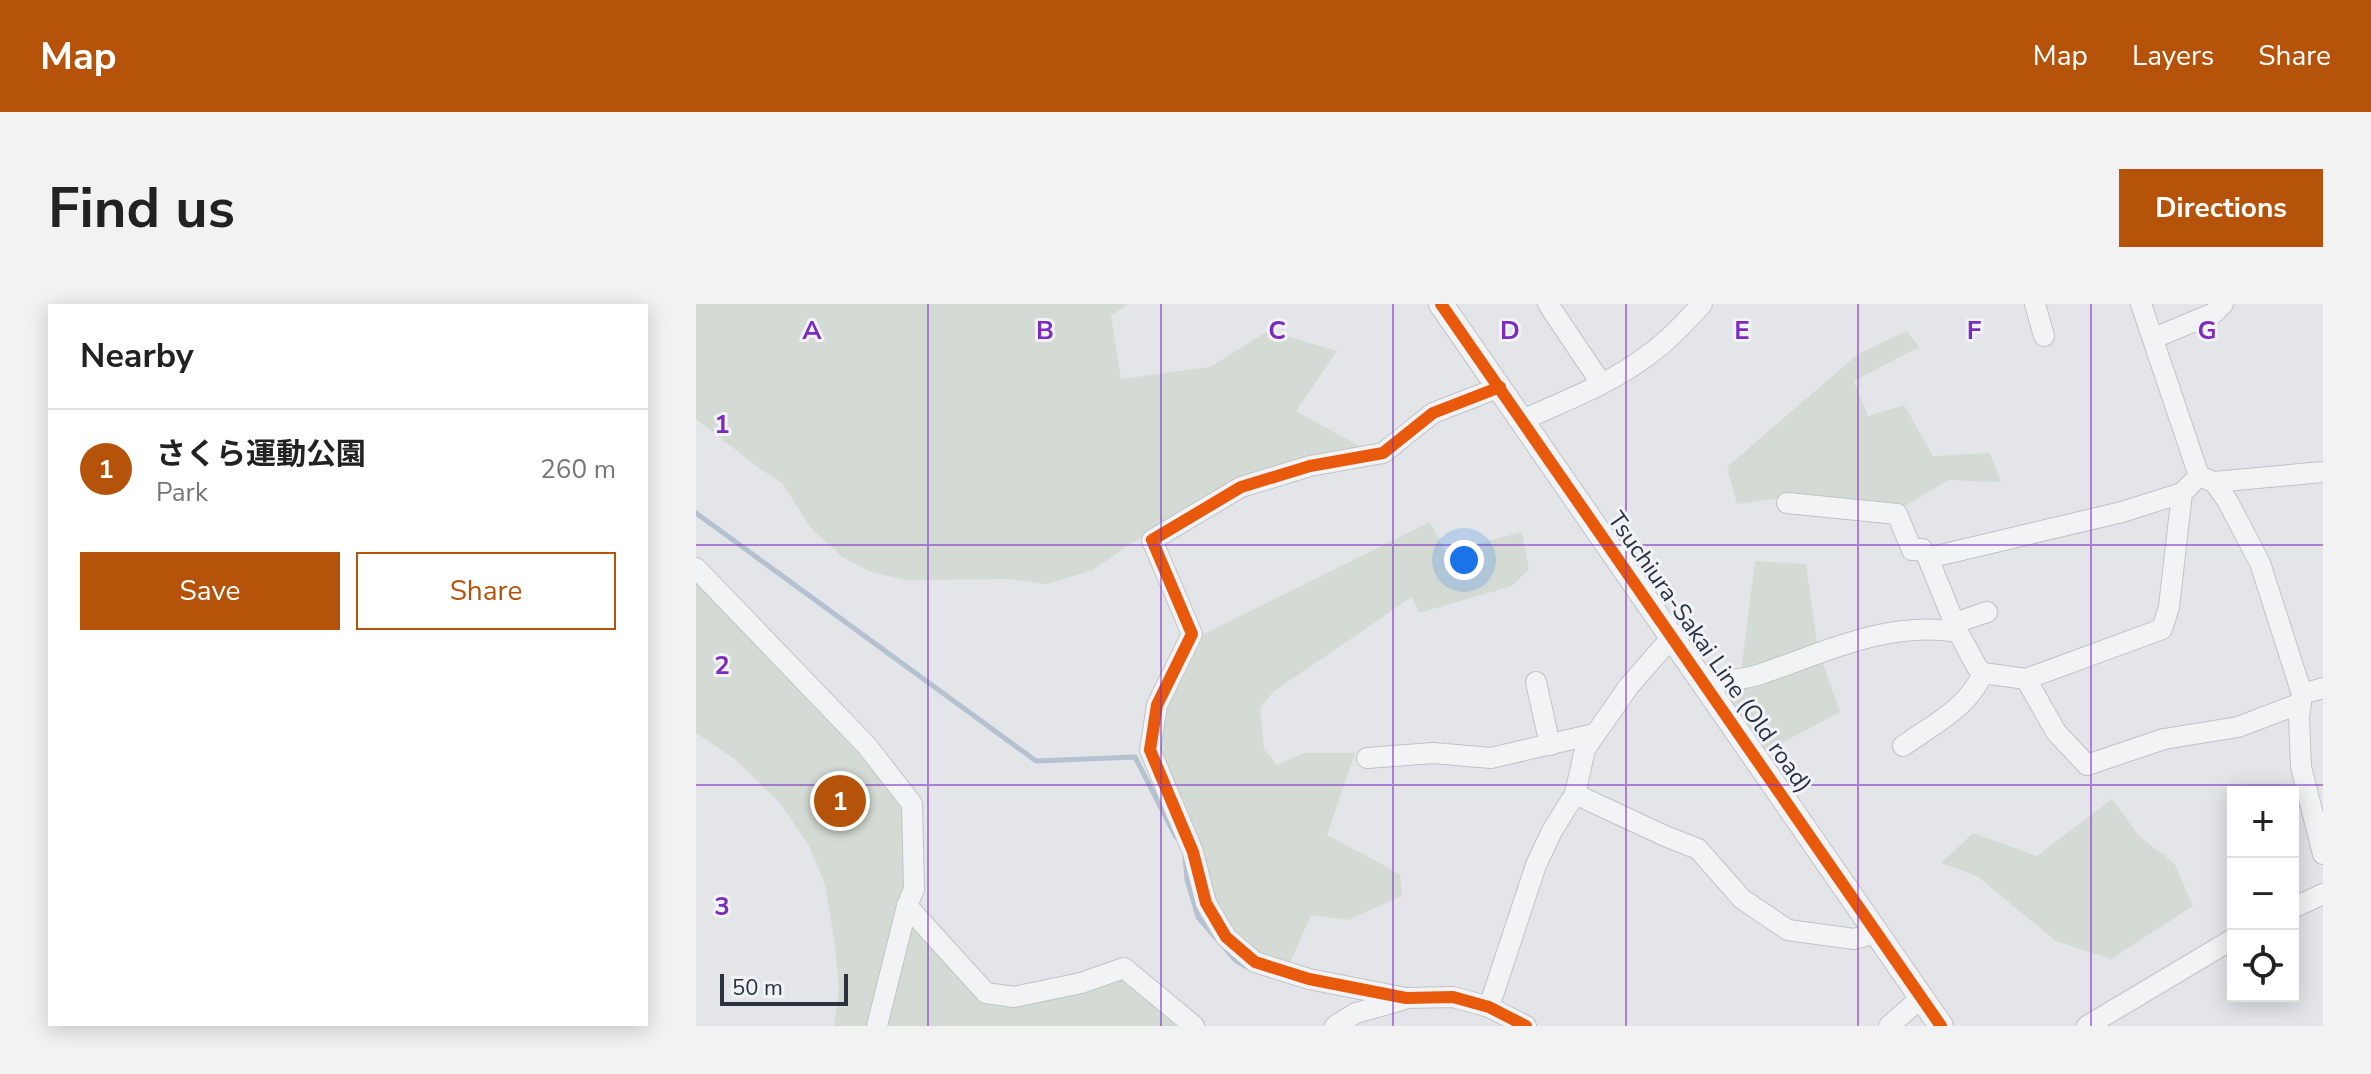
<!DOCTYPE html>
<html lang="en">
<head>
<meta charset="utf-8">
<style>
	:root { --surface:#fff; --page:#f2f2f2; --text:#222; --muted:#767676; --line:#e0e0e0; --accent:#b45309 }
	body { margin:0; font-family:"Nunito Sans","Noto Sans JP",sans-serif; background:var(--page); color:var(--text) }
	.controls { position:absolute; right:24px; bottom:24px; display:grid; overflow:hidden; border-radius:0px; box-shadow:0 4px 20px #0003 }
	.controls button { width:72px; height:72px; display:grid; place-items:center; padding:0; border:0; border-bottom:2px solid var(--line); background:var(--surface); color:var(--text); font:40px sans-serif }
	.scale { position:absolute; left:24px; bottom:20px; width:128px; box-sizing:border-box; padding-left:8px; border:4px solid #2b3240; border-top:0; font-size:22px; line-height:28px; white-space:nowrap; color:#2b3240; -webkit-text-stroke:6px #f1f3f7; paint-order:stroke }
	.you { position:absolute; left:768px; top:256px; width:28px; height:28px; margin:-20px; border:6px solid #fff; border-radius:50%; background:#1a73e8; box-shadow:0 0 0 12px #1a73e833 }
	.badge { display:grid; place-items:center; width:52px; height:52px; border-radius:50%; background:var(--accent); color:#fff; font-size:26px; font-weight:700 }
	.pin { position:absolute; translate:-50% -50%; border:4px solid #fff; box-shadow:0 2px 8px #0006 }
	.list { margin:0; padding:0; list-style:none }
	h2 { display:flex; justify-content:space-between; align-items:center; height:104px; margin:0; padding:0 32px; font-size:34px }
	h2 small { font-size:26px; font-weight:400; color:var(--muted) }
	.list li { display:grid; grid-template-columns:52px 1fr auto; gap:24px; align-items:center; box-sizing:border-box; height:120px; padding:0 32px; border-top:2px solid var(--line) }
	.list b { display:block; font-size:30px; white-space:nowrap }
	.list p { margin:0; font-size:26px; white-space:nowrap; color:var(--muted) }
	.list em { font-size:26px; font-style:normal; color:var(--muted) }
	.actions { display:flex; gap:16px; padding:24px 32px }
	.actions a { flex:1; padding:18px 0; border:2px solid var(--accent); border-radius:0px; text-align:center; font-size:28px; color:var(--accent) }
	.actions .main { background:var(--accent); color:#fff }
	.icon { flex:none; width:44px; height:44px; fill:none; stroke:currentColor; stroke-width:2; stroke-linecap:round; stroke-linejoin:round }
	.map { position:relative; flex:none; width:1627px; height:722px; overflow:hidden; border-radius:0px }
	header { display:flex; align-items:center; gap:48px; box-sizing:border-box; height:112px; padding:0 40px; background:var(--accent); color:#fff }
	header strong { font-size:38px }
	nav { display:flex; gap:44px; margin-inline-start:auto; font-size:28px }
	.intro { display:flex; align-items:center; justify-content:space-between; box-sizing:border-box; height:192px; padding:0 48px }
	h1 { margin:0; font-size:56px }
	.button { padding:20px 36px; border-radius:0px; background:var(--accent); color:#fff; font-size:28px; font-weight:700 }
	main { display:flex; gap:48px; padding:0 48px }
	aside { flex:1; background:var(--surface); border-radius:0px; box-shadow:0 4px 20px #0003 }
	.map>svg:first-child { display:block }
</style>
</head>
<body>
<header>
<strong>Map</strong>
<nav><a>Map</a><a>Layers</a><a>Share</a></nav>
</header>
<div class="intro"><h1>Find us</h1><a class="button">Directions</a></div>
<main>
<aside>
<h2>Nearby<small></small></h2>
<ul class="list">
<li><span class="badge">1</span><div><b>さくら運動公園</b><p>Park</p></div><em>260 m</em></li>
</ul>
<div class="actions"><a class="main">Save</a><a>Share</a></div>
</aside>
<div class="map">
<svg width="1627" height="722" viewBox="0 0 1627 722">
	<rect width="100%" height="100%" fill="#e3e5e8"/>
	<!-- green -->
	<g fill="#d4dbd4">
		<path d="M 0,0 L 432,0 L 415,12 L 425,75 L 514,63 L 572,27 L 641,47 L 600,107 L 672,147 L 543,180 L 434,240 L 397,266 L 350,280 L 312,275 L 209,276 L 175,268 L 146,253 L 113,222 L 87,180 L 60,162 L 0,115 Z"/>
		<path d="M 1211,27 L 1223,43 L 1158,77 L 1172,112 L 1208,101 L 1237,152 L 1294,149 L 1305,178 L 1252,176 L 1206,204 L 1086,194 L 1041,200 L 1031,163 L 1162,50 Z"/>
		<path d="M 734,218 L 750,248 L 826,228 L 833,265 L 816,282 L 723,309 L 716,293 L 577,388 L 564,404 L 568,445 L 581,461 L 608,449 L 659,449 L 631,531 L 704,570 L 706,592 L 652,616 L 615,611 L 592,664 L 573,658 L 534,633 L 462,462 L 466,411 L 498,335 Z"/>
		<path d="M 1059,257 L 1110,260 L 1122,345 L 1144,408 L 1067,449 L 1025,388 L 1045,368 Z"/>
		<path d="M 0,275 L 148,430 L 206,495 L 216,603 L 311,699 L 330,702 L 428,673 L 487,722 L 138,722 L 143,684 L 138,634 L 129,581 L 113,542 L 84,499 L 40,456 L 0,429 Z"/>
		<path d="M 1416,495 L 1443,532 L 1478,559 L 1497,602 L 1415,655 L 1360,637 L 1281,572 L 1245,559 L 1277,529 L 1341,552 Z"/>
	</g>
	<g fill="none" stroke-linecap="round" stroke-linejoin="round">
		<!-- stream -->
		<g stroke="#b4c1d0" stroke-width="5">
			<path d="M 0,209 L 340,457 L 439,453 L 480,533"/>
			<path d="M 489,553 L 491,575 L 502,613 L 520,634"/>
			<path d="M 530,645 L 539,656 L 549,662"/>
		</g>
		<!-- minor casing -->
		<g stroke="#c1c3c6" stroke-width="22">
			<g id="minor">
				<path d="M 852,0 L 905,79"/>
				<path d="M 1339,0 L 1348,32"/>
				<path d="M 1445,0 L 1503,172 L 1513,176"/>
				<path d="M 1458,34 L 1518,9 L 1527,0"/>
				<path d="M 804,83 L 737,109 L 687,149 L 614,162 L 545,183 L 456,236 L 496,330 L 461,401 L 454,446 L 497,548 L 510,599 L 530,633 L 559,658 L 613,675 L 710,694 L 757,693 L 793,703 L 830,722"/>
				<path d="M 827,116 C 868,97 914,80 951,52 C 972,37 989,19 1006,0"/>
				<path d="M 1627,168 L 1518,178 L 1531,196 L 1564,259 L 1606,390 L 1603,413 L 1605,463 L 1627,550"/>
				<path d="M 1091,199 L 1201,210 L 1216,246 L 1226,245 L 1232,254 L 1262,328"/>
				<path d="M 1232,254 L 1426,208 L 1486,189"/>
				<path d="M 0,264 L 171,442 L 216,500 L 218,585 L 211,602 L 181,722"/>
				<path d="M 1259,319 L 1291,308"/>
				<path d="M 1330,375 L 1360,428 L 1391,461 L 1468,435 L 1542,423 L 1605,399"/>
				<path d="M 840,378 L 854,441"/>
				<path d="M 1011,381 C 1028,376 1048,376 1065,370 C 1129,348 1193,316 1262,328 L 1281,363 L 1287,369 L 1330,375 L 1466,325 L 1473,303 L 1486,189 L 1503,172"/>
				<path d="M 1606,390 L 1627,384"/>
				<path d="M 1207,442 C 1238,420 1272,404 1287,369"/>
				<path d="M 671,454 L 737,449 L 795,454 L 898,430"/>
				<path d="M 879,490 L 969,532 L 1002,545 L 1046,595 L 1092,626 L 1158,635 L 1181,629"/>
				<path d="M 211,602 L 290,689 L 318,693 L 385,679 L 428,664 L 498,722"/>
				<path d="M 1597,604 L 1627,590"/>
				<path d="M 793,703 L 840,561 L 856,527 L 879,490 L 889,445 L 933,382 L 975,334"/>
				<path d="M 639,722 L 660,709 L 706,696"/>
				<path d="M 1193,722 L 1226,693"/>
				<path d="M 1391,722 L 1537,635"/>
			</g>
		</g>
		<!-- tertiary casing -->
		<g stroke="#c1c3c6" stroke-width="26">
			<path id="tertiary" d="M 745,0 L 1245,722"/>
		</g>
		<!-- minor -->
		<use href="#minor" stroke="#f2f3f5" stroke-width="20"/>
		<!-- tertiary -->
		<use href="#tertiary" stroke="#f2f3f5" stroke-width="24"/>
		<!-- cycleway casing -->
		<g stroke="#f1f3f7" stroke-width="17">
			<g id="cycleway">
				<path d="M 745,0 L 1245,722"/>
				<path d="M 804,83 L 737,109 L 687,149 L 614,162 L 545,183 L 456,236 L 496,330 L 461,401 L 454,446 L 497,548 L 510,599 L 530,633 L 559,658 L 613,675 L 710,694 L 757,693 L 793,703 L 830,722"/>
			</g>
		</g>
		<!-- cycleway -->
		<use href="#cycleway" stroke="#e8590c" stroke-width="12"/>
	</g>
	<!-- grid -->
	<path fill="none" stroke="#7b2cbf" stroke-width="2" stroke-opacity="0.55" d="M 232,0 L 232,722M 465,0 L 465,722M 697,0 L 697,722M 930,0 L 930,722M 1162,0 L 1162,722M 1395,0 L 1395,722M 0,241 L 1627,241M 0,481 L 1627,481"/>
	<g text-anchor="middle" stroke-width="6" stroke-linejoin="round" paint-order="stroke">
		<!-- street labels -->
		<g font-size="24" fill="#2b3240" stroke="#f1f3f7">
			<text transform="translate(1014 348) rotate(55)" y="8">Tsuchiura-Sakai Line (Old road)</text>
		</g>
	</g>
	<g font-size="26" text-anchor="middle" font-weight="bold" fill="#7b2cbf" stroke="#f1f3f7" stroke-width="6" stroke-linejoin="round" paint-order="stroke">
		<text x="116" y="35">A</text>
		<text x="349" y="35">B</text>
		<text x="581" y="35">C</text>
		<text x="814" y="35">D</text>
		<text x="1046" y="35">E</text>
		<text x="1278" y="35">F</text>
		<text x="1511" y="35">G</text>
		<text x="26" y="129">1</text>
		<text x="26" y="370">2</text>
		<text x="26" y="611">3</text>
	</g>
</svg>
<div class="controls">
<button>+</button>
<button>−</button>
<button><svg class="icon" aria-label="locate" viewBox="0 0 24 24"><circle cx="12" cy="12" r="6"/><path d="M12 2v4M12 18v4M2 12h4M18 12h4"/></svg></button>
</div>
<div class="scale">50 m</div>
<div class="you"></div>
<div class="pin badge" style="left:144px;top:497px">1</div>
</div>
</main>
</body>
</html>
